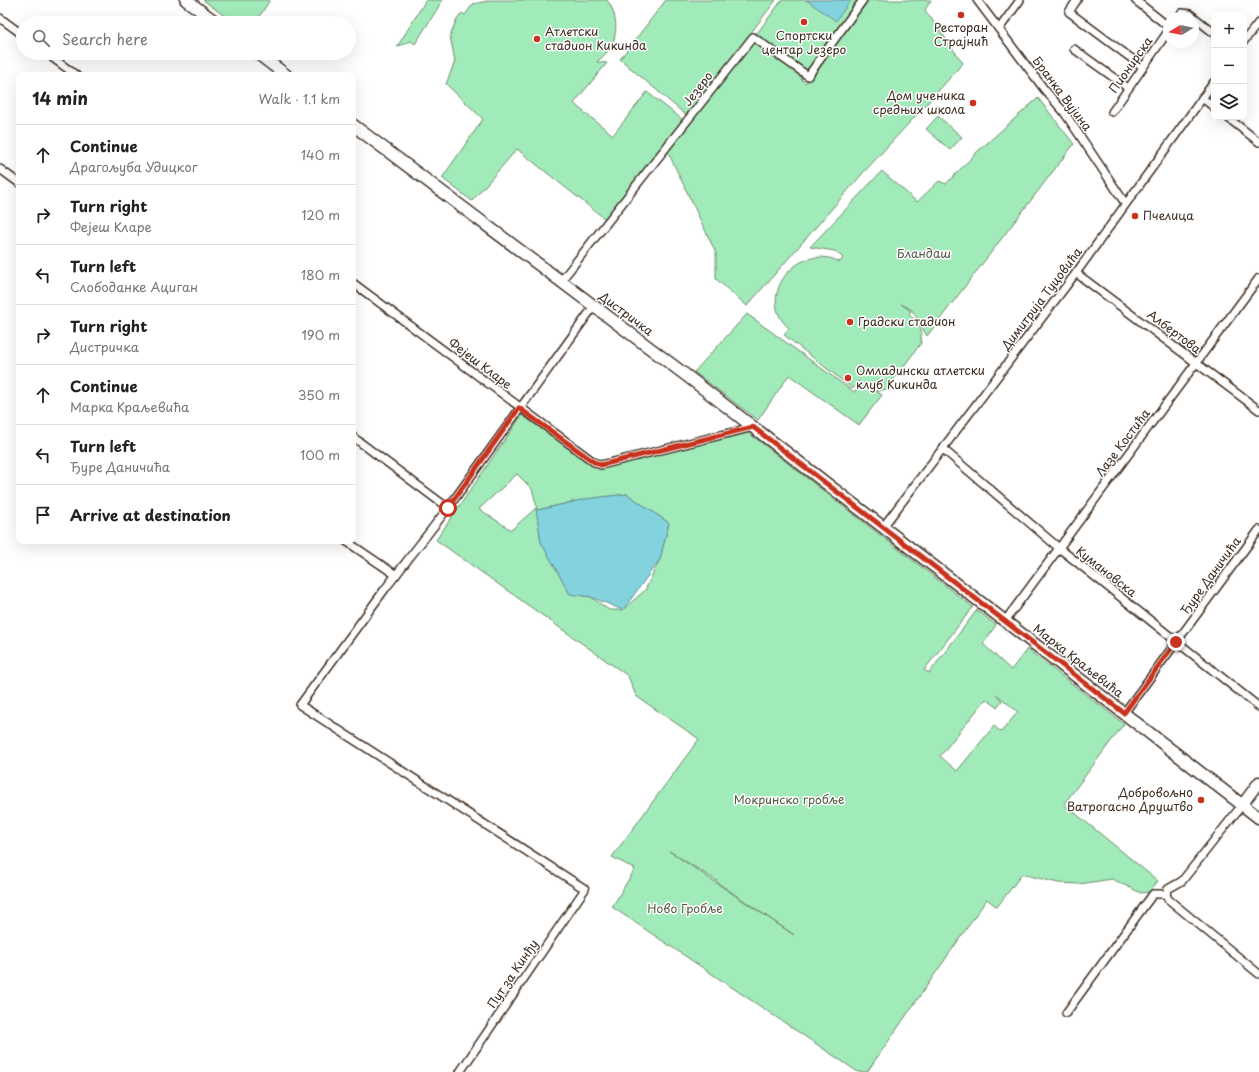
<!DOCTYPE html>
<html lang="en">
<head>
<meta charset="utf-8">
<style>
	:root { --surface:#fff; --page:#f2f2f2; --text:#222; --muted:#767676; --line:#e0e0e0 }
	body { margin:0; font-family:"Playpen Sans",sans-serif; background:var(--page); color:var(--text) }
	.controls { position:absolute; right:12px; top:12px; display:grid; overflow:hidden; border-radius:8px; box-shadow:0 4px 16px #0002 }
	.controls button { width:36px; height:36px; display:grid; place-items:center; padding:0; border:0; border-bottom:1px solid var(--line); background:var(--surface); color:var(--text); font:20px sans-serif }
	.compass { position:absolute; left:1163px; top:12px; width:36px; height:36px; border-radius:50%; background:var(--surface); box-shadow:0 4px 16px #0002; rotate:260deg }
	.stop { position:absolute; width:12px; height:12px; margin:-9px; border:3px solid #c8321e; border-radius:50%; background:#fff }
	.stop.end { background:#c8321e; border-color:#fff; box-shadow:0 1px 4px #0008 }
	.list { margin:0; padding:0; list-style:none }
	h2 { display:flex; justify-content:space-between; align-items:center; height:52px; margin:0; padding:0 16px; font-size:17px }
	h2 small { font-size:13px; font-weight:400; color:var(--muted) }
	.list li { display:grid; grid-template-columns:26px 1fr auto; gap:12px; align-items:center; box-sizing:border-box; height:60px; padding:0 16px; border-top:1px solid var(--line) }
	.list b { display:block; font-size:15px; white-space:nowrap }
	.list p { margin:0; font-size:13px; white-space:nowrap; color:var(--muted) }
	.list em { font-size:13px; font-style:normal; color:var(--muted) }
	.icon { flex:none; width:22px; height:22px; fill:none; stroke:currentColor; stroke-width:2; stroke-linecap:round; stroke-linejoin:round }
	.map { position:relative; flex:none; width:1259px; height:1072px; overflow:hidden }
	.search { position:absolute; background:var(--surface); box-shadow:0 4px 16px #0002; left:16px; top:16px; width:340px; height:44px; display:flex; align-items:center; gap:10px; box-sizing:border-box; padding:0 14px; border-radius:22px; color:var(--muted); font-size:15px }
	.panel { position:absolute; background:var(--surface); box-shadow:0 4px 16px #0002; left:16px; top:72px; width:340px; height:472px; border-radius:8px }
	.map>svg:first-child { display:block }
</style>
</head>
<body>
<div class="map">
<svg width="1259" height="1072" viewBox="0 0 1259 1072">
	<rect width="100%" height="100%" fill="#fff"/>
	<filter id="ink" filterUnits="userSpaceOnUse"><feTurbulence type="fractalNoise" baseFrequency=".025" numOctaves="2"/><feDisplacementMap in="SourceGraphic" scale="8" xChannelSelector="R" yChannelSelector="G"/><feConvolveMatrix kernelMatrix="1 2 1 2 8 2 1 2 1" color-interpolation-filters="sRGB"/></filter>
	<g filter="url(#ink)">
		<!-- green -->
		<g fill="#a1eab9" stroke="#6e8a6c" fill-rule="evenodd">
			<path d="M 203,0 L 270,0 L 255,23 L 234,23 Z"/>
			<path d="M 426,0 L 443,0 L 415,44 L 411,41 L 397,47 Z"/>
			<path d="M 492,0 L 607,0 C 617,13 619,34 610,48 C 607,53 601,58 597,62 L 607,63 L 574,103 L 579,108 L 613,135 L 647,92 L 683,120 L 605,219 L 517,149 L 472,201 L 442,178 L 483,119 L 446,84 L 455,61 L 450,36 L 456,21 L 462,13 L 465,15 L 473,4 Z"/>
			<path d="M 666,0 L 776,0 L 687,116 L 620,59 Z"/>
			<path d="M 782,0 L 858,0 L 801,79 L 806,83 L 866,0 L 931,0 L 925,10 L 963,63 L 933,97 L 863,173 L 747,306 L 716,279 L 716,253 L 668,152 Z"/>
			<path d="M 1038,98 L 1074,144 L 927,336 L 912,310 L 901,304 L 911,311 L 909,314 L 919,324 L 921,331 L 921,343 L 887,389 L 876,391 L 882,395 L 859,425 L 789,375 L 758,420 L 694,372 L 747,314 L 854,392 L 863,384 L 858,381 L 853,389 L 784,335 L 789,328 C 754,298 797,240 840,262 L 843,258 L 835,251 L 810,247 L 882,171 L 917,202 L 939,181 L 946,184 L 977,152 Z"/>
			<path d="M 938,116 L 962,137 L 950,150 L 926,129 Z"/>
			<path d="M 522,415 L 599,469 L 749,433 L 973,607 L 924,670 L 929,673 L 977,610 L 996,625 L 983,644 L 1011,670 L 1027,649 L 1124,724 L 1064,804 L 1158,881 L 1149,892 L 1141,893 L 1112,879 L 1079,884 L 1058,883 L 1022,874 L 997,907 L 987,899 L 867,1072 L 858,1072 L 612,907 L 635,869 L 612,857 L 699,739 L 636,696 L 628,676 L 436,540 ZM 517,474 L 532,489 L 537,507 L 511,530 L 479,509 ZM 627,494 L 669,523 L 660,559 L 645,590 L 623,610 L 609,610 L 591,597 L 570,594 L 541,542 L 536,508 L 537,510 L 586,499 ZM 996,694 L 1018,712 L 1001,732 L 994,726 L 957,771 L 940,756 L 986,699 L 997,707 L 1002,701 ZM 669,851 L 717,881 L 718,883 L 794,935 Z"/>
		</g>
		<!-- water -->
		<g fill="#83d3df" stroke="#668f92">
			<path d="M 806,0 L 851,0 L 836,21 Z"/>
			<path d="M 627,494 L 669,523 L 660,559 L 623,610 L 591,597 L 570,594 L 541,542 L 536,508 L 538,510 L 586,499 Z"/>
		</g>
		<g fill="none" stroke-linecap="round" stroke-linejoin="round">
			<!-- street casing -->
			<g stroke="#3b2a1e" stroke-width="10">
				<g id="street">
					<path d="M 977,0 L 1044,89 L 1064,112 L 1125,203"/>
					<path d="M 1077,0 L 1069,12 L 1143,67"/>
					<path d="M 1135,0 L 1169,27"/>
					<path d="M 0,18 L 23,35"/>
					<path d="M 1179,18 L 1182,13 L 1190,14 L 1214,33"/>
					<path d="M 999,29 L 1020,0"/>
					<path d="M 1244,41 L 1259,22"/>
					<path d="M 1074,49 L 1128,88"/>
					<path d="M 46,53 L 76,75"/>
					<path d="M 1202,98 L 1214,107"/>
					<path d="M 1112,112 L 1169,30"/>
					<path d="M 1227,117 L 1259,142"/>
					<path d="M 0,169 L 19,183"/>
					<path d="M 1076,273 L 1259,410"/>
					<path d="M 561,281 L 753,37 L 808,76 L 863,0"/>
					<path d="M 353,283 L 594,462 L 601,465 L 753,427"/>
					<path d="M 353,437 L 448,508"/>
					<path d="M 943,449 L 1059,548 L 1259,707"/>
					<path d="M 883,527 L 1076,273 L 1214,82"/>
					<path d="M 346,541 L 396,575"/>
					<path d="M 1005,621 L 1259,278"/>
					<path d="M 1124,713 L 1259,530"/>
					<path d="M 1166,894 L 1168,899 L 1259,974"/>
					<path d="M 1166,894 L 1168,889 L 1182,881 L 1242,805"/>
					<path d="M 1066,1013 L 1153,894 L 1166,894"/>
					<path d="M 460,1072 L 585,889 L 300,705 L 385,589 L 448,508 L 594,306"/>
				</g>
			</g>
			<!-- secondary casing -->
			<g stroke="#3b2a1e" stroke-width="13">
				<path id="secondary" d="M 1242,805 L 1259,782"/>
			</g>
			<!-- primary casing -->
			<g stroke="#3b2a1e" stroke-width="14">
				<g id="primary">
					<path d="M 186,0 L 217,23"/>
					<path d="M 257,53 L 286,75"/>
					<path d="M 353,125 L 687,376 L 1010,625 L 1259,818"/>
				</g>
			</g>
			<!-- street -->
			<use href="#street" stroke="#fff" stroke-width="7"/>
			<!-- secondary -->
			<use href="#secondary" stroke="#fff" stroke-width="10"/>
			<!-- primary -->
			<use href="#primary" stroke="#fff" stroke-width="11"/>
		</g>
	</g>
	<g fill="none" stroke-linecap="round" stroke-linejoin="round" filter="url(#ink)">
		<!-- route -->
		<path stroke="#c8321e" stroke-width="5" d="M 448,508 L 519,408 L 594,462 L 601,465 L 753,427 L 1124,713 L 1176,642"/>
	</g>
	<!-- markers -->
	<g fill="#c8321e" stroke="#fff" stroke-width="1.5">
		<circle cx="961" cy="15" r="4"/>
		<circle cx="804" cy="22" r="4"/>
		<circle cx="537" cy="39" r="4"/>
		<circle cx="973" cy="103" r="4"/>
		<circle cx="1135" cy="216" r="4"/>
		<circle cx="850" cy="322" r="4"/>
		<circle cx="848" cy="378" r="4"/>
		<circle cx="1201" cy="800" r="4"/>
	</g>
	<g text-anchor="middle" stroke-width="3" stroke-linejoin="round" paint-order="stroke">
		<!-- poi labels -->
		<g font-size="12" fill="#3b2a1e" stroke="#fff" text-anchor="start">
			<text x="961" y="32" text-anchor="middle">Ресторан<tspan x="961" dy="14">Страјнић</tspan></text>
			<text x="545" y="36">Атлетски<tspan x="545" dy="14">стадион Кикинда</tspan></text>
			<text x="804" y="40" text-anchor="middle">Спортски<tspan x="804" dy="14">центар Језеро</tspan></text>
			<text x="965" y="100" text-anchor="end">Дом ученика<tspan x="965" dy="14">средњих школа</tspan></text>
			<text x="1143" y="220">Пчелица</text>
			<text x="858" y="326">Градски стадион</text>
			<text x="856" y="375">Омладински атлетски<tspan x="856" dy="14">клуб Кикинда</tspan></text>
			<text x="1193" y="797" text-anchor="end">Добровољно<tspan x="1193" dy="14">Ватрогасно Друштво</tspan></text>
		</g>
		<!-- street labels -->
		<g font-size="12" fill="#3b2a1e" stroke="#fff">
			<text transform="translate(1131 65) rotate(-55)" y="4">Пионирска</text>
			<text transform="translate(698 89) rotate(-52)" y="4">Језеро</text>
			<text transform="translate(1062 94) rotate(53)" y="4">Бранка Вујина</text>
			<text transform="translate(1042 299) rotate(-53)" y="4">Димитрија Туцовића</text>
			<text transform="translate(626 314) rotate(37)" y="4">Дистричка</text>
			<text transform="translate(1174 332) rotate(37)" y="4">Албертова</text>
			<text transform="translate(480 364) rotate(37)" y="4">Фејеш Кларе</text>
			<text transform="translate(1123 443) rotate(-53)" y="4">Лазе Костића</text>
			<text transform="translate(1106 572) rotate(38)" y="4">Кумановска</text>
			<text transform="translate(1211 576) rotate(-54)" y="4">Ђуре Даничића</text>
			<text transform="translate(1078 661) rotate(38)" y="4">Марка Краљевића</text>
			<text transform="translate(513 974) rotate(-56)" y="4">Пут за Кинђу</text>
		</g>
		<!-- park labels -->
		<g font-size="12" fill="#545a45" stroke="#fff">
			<text x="924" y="258">Бландаш</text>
			<text x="789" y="804">Мокринско гробље</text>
			<text x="685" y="913">Ново Гробље</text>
		</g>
	</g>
</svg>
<div class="controls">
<button>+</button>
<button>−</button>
<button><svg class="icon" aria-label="layers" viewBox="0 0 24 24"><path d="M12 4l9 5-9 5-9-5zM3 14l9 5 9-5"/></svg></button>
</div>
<svg class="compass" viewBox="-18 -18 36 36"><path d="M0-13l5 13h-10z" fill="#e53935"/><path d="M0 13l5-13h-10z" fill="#767676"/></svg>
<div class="stop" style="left:448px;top:508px"></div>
<div class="stop end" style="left:1176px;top:642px"></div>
<div class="search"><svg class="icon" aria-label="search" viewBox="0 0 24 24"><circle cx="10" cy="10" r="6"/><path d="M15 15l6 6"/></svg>Search here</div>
<section class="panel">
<h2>14 min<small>Walk · 1.1 km</small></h2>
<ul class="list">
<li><svg class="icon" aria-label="ahead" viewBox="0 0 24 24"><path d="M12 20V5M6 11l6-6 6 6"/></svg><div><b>Continue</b><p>Драгољуба Удицког</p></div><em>140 m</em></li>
<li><svg class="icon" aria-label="right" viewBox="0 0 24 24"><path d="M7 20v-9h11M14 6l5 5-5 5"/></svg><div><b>Turn right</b><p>Фејеш Кларе</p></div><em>120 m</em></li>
<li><svg class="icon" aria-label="left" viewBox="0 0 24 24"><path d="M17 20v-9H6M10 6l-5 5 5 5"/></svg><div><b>Turn left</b><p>Слободанке Ациган</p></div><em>180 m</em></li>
<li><svg class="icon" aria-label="right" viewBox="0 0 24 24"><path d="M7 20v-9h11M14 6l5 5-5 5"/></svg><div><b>Turn right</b><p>Дистричка</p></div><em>190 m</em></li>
<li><svg class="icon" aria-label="ahead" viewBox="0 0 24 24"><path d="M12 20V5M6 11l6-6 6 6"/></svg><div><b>Continue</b><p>Марка Краљевића</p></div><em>350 m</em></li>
<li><svg class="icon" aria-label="left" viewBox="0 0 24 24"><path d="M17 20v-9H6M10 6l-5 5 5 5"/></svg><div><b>Turn left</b><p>Ђуре Даничића</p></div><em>100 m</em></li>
<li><svg class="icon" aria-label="arrive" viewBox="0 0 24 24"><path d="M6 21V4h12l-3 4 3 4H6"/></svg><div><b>Arrive at destination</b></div></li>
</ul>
</section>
</div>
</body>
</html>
